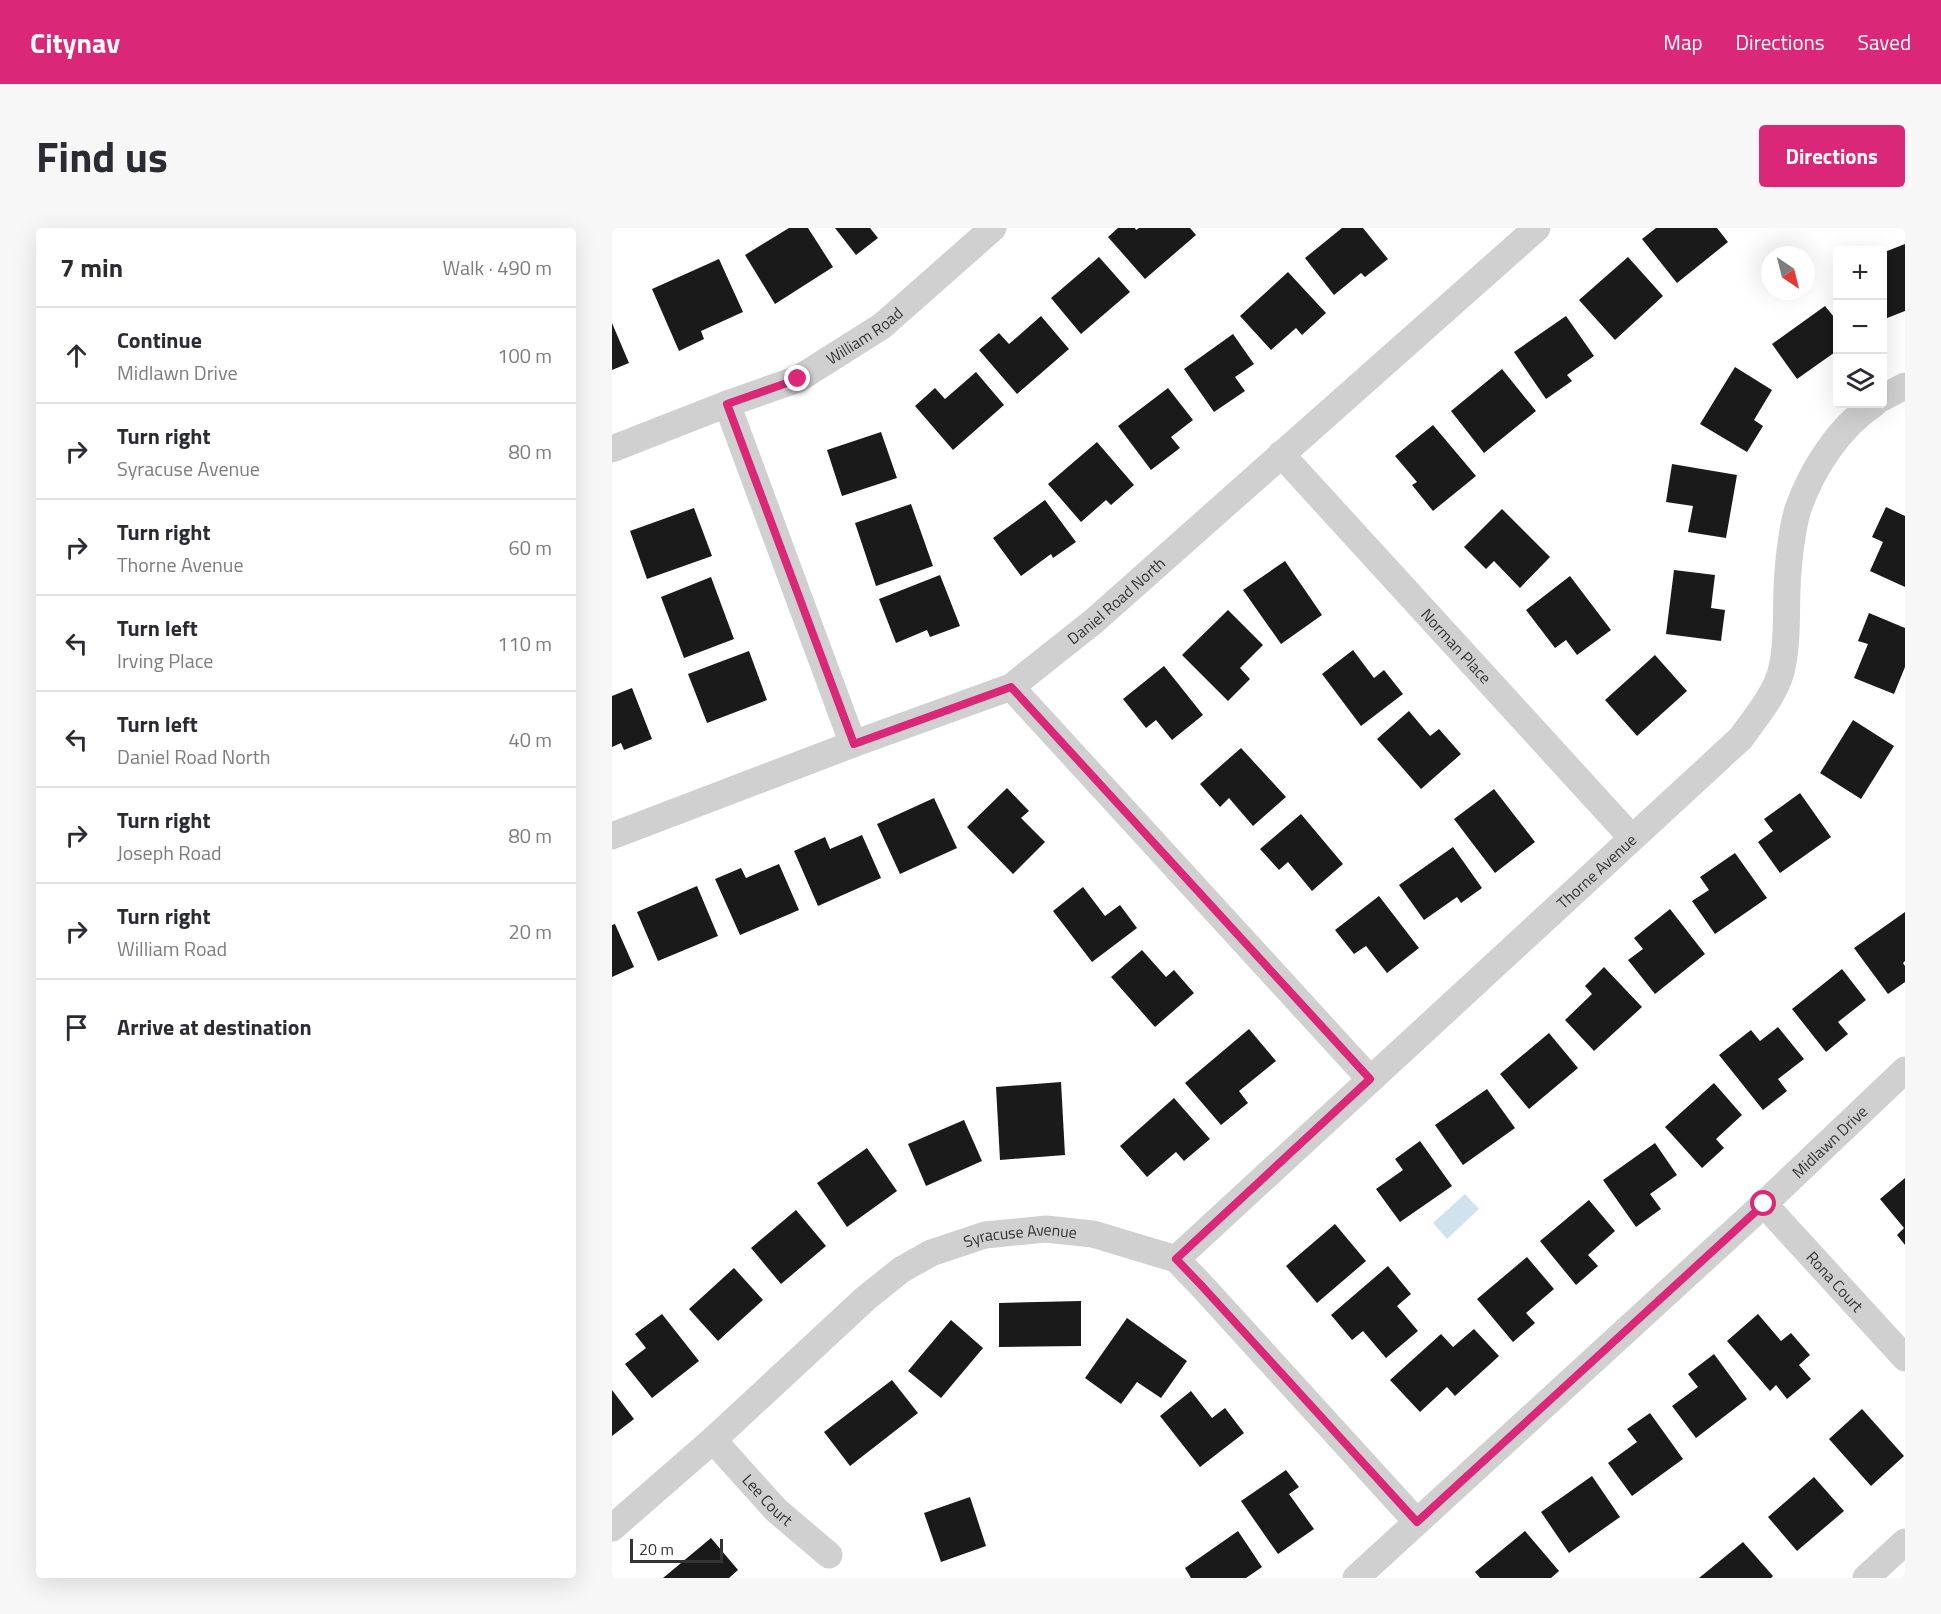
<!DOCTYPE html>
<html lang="en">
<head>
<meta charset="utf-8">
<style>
	:root { --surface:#fff; --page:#f7f7f7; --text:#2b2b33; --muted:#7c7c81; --line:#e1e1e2; --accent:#db2777 }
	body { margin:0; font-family:"Titillium Web",sans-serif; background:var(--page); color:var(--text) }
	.controls { position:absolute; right:18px; top:18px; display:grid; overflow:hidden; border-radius:6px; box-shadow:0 6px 24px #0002 }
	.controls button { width:54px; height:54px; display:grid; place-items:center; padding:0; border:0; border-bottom:2px solid var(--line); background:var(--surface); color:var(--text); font:30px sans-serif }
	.compass { position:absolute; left:1149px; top:18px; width:54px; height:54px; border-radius:50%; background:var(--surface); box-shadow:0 6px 24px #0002; rotate:145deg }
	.scale { position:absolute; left:18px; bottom:15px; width:93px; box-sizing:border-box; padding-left:6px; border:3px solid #333; border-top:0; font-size:16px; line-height:21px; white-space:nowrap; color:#333; -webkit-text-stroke:4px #fff; paint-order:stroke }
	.stop { position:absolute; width:18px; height:18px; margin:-14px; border:4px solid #db2777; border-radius:50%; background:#fff }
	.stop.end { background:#db2777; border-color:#fff; box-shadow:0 2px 6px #0008 }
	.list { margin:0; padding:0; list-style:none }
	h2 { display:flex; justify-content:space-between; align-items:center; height:78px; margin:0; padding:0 24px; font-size:26px }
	h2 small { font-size:20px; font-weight:400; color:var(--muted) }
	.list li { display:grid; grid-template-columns:39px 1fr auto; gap:18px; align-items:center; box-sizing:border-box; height:96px; padding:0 24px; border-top:2px solid var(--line) }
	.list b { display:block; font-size:22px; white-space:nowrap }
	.list p { margin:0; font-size:20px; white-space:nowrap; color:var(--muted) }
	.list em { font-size:20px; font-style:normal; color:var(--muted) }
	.icon { flex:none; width:33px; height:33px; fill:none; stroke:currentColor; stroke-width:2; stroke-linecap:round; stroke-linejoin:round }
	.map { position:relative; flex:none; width:1293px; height:1350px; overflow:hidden; border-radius:6px }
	header { display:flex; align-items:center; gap:36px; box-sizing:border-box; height:84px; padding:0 30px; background:var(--accent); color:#fff }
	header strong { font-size:28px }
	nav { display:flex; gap:33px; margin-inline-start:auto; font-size:21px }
	.intro { display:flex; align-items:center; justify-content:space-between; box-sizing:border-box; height:144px; padding:0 36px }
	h1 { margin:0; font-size:42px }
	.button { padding:15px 27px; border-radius:6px; background:var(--accent); color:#fff; font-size:21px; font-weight:700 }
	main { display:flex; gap:36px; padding:0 36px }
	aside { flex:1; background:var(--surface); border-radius:6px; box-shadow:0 6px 24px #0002 }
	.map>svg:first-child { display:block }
</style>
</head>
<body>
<header>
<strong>Citynav</strong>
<nav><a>Map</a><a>Directions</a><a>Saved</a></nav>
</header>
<div class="intro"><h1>Find us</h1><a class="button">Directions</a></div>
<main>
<aside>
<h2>7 min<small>Walk · 490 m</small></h2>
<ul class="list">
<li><svg class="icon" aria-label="ahead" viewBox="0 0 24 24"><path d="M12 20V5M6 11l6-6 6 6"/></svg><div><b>Continue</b><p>Midlawn Drive</p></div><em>100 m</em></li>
<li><svg class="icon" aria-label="right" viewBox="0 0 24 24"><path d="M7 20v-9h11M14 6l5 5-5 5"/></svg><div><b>Turn right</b><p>Syracuse Avenue</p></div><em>80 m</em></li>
<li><svg class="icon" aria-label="right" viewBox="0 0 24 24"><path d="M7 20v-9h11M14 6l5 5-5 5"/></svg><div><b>Turn right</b><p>Thorne Avenue</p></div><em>60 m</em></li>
<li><svg class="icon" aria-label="left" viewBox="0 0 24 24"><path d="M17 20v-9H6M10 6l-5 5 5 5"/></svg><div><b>Turn left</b><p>Irving Place</p></div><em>110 m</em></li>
<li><svg class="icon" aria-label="left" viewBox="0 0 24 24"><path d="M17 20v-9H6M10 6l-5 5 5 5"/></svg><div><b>Turn left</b><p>Daniel Road North</p></div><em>40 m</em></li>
<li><svg class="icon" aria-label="right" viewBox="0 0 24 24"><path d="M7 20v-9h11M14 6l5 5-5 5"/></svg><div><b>Turn right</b><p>Joseph Road</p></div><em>80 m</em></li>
<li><svg class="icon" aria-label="right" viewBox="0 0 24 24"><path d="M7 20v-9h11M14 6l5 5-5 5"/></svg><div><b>Turn right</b><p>William Road</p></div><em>20 m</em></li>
<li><svg class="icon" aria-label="arrive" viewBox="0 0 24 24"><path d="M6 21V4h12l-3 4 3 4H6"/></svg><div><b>Arrive at destination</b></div></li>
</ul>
</aside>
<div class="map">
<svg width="1293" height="1350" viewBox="0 0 1293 1350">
	<rect width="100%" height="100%" fill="#fff"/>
	<!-- water -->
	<path fill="#cfe2ee" d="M 853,966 L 867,981 L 835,1011 L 821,995 Z"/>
	<!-- building -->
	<g fill="#1a1a1a">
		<path d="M 177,0 L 196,0 L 221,39 L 163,76 L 133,27 Z"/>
		<path d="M 223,0 L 258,0 L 266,10 L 244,27 Z"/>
		<path d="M 506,0 L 523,0 L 524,2 L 527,0 L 578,0 L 584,7 L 533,51 L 496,9 Z"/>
		<path d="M 730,0 L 751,0 L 776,31 L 753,49 L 749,45 L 722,67 L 693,30 Z"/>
		<path d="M 1044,0 L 1105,0 L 1116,14 L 1065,55 L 1030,11 Z"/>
		<path d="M 1293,16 L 1293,83 L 1270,92 L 1270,52 L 1273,52 L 1270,47 L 1270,25 Z"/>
		<path d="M 487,29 L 518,64 L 469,106 L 439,70 Z"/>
		<path d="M 1016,29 L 1051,68 L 1003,112 L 967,72 Z"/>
		<path d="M 107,31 L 131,84 L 89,103 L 92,111 L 67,123 L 40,61 Z"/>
		<path d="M 676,44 L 714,85 L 690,107 L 684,100 L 659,122 L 628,88 Z"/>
		<path d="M 1213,78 L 1226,94 L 1226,122 L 1185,151 L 1160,116 Z"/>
		<path d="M 429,88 L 457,121 L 405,166 L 367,122 L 387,105 L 397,116 Z"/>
		<path d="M 954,88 L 982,128 L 955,147 L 960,153 L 934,171 L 902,124 Z"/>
		<path d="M 0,95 L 17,135 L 0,142 Z"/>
		<path d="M 621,106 L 642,136 L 623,149 L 633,163 L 602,184 L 572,141 Z"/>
		<path d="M 1123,139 L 1160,162 L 1142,192 L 1151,198 L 1135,224 L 1088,196 Z"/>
		<path d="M 890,141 L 924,183 L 872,225 L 839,183 Z"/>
		<path d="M 364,144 L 392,177 L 341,222 L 303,178 L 323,160 L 333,171 Z"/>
		<path d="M 556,160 L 581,192 L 559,209 L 568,220 L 539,242 L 506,198 Z"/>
		<path d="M 821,197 L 864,248 L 821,283 L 800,257 L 805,254 L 783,228 Z"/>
		<path d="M 269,204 L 285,250 L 230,268 L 215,222 Z"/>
		<path d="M 485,214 L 522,257 L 499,277 L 494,272 L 469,294 L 436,256 Z"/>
		<path d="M 1060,236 L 1125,247 L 1114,310 L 1076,304 L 1081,278 L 1054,274 Z"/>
		<path d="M 433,272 L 464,314 L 441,330 L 439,326 L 409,348 L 381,310 Z"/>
		<path d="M 299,276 L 321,338 L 264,358 L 243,295 Z"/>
		<path d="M 1274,279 L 1293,288 L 1293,359 L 1258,343 L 1271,314 L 1260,309 Z"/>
		<path d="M 82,280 L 100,328 L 35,351 L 18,303 Z"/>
		<path d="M 890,281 L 938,329 L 908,360 L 882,333 L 874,341 L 852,319 Z"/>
		<path d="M 673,333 L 710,387 L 669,416 L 631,362 Z"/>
		<path d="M 1062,342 L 1103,347 L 1099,380 L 1113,382 L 1109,413 L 1054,406 Z"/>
		<path d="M 328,347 L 348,398 L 318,409 L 315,402 L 284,415 L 267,371 Z"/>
		<path d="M 958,348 L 999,402 L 965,427 L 954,412 L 943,420 L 914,382 Z"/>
		<path d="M 99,349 L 122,411 L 72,430 L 49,369 Z"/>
		<path d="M 616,382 L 651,417 L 628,440 L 638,451 L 616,473 L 570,427 Z"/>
		<path d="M 1257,385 L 1293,400 L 1293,439 L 1282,466 L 1242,450 L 1256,416 L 1246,413 Z"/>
		<path d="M 741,422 L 762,450 L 772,442 L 791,466 L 749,498 L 710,446 Z"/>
		<path d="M 137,423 L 155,472 L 95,495 L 76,446 Z"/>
		<path d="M 1043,427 L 1075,463 L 1025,508 L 993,472 Z"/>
		<path d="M 552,438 L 591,487 L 560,512 L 544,492 L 534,500 L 511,471 Z"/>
		<path d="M 20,460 L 40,511 L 12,522 L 9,515 L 0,519 L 0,468 Z"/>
		<path d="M 797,483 L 818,508 L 827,501 L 849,526 L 809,561 L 765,511 Z"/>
		<path d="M 1241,492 L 1282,518 L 1249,571 L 1208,545 Z"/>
		<path d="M 629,520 L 674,569 L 641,598 L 617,570 L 608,579 L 588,556 Z"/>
		<path d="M 395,560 L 417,583 L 409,590 L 433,614 L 401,646 L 355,599 Z"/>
		<path d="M 882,561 L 923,614 L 883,645 L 842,591 Z"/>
		<path d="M 1188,565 L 1219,609 L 1168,645 L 1146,614 L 1161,603 L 1152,591 Z"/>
		<path d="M 322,570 L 345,620 L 288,646 L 265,596 Z"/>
		<path d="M 689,586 L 731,636 L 700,663 L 676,634 L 667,642 L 648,621 Z"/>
		<path d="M 250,607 L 269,650 L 206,678 L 182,623 L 213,609 L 218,621 Z"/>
		<path d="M 841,619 L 870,660 L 849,675 L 845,669 L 812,692 L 787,657 Z"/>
		<path d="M 1123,625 L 1155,670 L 1103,706 L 1080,673 L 1097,662 L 1088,649 Z"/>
		<path d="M 167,636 L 187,682 L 128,707 L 103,651 L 129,640 L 134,650 Z"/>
		<path d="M 85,658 L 106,708 L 46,733 L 25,684 Z"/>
		<path d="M 471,659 L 493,688 L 508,677 L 525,700 L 480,734 L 441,683 Z"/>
		<path d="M 767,668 L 807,720 L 775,745 L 754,718 L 742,726 L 723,702 Z"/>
		<path d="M 1058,681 L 1093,726 L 1043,766 L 1016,732 L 1031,721 L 1022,710 Z"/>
		<path d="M 1293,684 L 1293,733 L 1291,735 L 1293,738 L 1293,754 L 1276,766 L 1242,720 Z"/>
		<path d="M 3,696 L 22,739 L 0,749 L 0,697 Z"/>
		<path d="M 530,722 L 554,749 L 562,742 L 582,765 L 543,799 L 499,749 Z"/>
		<path d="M 992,739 L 1030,779 L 982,823 L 953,792 L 980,766 L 973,758 Z"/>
		<path d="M 1230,741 L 1254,772 L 1226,794 L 1236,806 L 1214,824 L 1180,781 Z"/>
		<path d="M 1166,799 L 1192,831 L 1166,851 L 1175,863 L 1151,882 L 1107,827 L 1139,802 L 1148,813 Z"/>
		<path d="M 637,801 L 664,833 L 627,863 L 636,875 L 609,897 L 573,855 Z"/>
		<path d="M 937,805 L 966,840 L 917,881 L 888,846 Z"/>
		<path d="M 449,854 L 453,927 L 388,932 L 384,859 Z"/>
		<path d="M 1102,855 L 1130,887 L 1104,911 L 1112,920 L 1090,940 L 1053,899 Z"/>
		<path d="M 875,861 L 903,900 L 851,937 L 823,897 Z"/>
		<path d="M 562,870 L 598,911 L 572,933 L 564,924 L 535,949 L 508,918 Z"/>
		<path d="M 352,892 L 370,933 L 314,958 L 296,916 Z"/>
		<path d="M 808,913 L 840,958 L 788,994 L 764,961 L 791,942 L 783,931 Z"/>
		<path d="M 1043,915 L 1065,947 L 1038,966 L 1049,981 L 1024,999 L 991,952 Z"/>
		<path d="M 255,920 L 285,963 L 235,999 L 205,955 Z"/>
		<path d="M 1293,950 L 1293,1017 L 1285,1007 L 1292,1000 L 1268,971 Z"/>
		<path d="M 977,972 L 1003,1003 L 976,1027 L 986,1038 L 964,1057 L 928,1013 Z"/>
		<path d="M 184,982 L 214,1018 L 169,1056 L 139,1020 Z"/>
		<path d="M 723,996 L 754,1033 L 705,1075 L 674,1038 Z"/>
		<path d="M 915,1029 L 942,1061 L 914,1085 L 923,1095 L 901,1114 L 865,1071 Z"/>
		<path d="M 776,1038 L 799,1066 L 785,1078 L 806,1103 L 774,1130 L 751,1103 L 740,1112 L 719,1087 Z"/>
		<path d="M 122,1040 L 151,1072 L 106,1113 L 77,1081 Z"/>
		<path d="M 469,1073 L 469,1118 L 387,1119 L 387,1075 Z"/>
		<path d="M 50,1086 L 87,1133 L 40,1170 L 13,1136 L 34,1120 L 23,1106 Z"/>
		<path d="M 1146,1086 L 1169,1113 L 1179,1105 L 1198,1127 L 1187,1137 L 1199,1151 L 1175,1171 L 1164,1157 L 1158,1163 L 1115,1113 Z"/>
		<path d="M 515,1090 L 575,1133 L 549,1170 L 525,1154 L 509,1176 L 473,1150 Z"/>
		<path d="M 339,1092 L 371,1120 L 329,1170 L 296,1143 Z"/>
		<path d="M 862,1101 L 887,1128 L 843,1168 L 835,1159 L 808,1184 L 778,1152 L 829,1106 L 841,1119 Z"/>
		<path d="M 1102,1126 L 1135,1171 L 1084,1210 L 1060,1178 L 1086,1159 L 1076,1146 Z"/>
		<path d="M 280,1152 L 306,1185 L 238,1238 L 212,1204 Z"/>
		<path d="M 0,1162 L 22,1191 L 0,1208 Z"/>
		<path d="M 579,1163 L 600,1190 L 613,1180 L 632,1205 L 588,1239 L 548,1188 Z"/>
		<path d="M 1250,1181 L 1292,1228 L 1259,1258 L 1217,1211 Z"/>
		<path d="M 1038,1185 L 1071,1231 L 1020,1268 L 996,1235 L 1025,1214 L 1015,1201 Z"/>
		<path d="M 674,1242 L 687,1259 L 677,1266 L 702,1301 L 666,1326 L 629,1273 Z"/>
		<path d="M 980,1248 L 1008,1289 L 957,1325 L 929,1284 Z"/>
		<path d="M 1202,1249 L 1232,1283 L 1185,1323 L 1156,1289 Z"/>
		<path d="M 358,1269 L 374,1318 L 329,1334 L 312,1285 Z"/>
		<path d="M 626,1303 L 650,1339 L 634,1350 L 579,1350 L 573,1340 Z"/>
		<path d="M 913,1303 L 947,1343 L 939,1350 L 868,1350 L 863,1344 Z"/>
		<path d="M 99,1310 L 126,1342 L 117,1350 L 51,1350 Z"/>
		<path d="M 1131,1314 L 1161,1348 L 1159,1350 L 1087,1350 Z"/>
	</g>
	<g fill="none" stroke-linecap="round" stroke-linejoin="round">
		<!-- street -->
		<g stroke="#d0d0d0" stroke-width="27">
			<path d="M 1270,170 L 1293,158"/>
			<path d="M 115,176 L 241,516"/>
			<path id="s1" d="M 0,221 L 115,176 L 186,151 L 270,98 L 381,0"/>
			<path id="s2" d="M 669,226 L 1020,610"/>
			<path d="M 399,459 L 758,851"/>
			<path id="s3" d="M 0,608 L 241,516 L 399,459 L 482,393 L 925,0"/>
			<path id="s4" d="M 1152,976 L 1293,1130"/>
			<path id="s5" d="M 564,1031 L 1129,510 C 1143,490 1162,468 1169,444 C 1177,411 1173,378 1176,344 C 1177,328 1181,296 1186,281 C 1200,241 1227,199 1262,176"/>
			<path id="s6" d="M 101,1212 L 164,1282 L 217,1327"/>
			<path id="s7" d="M 0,1300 L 101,1212 L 254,1070 L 289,1042 L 319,1025 L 373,1007 L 434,1001 L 481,1006 L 564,1031 L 589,1057 L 805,1294"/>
			<path id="s8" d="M 744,1350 L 1152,976 L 1293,842"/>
			<path d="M 1254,1350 L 1293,1314"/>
		</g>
	</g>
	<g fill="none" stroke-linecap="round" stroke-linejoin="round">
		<!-- route -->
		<path stroke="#db2777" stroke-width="8" d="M 186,151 L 115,176 L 242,516 L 399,459 L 758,851 L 564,1031 L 589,1057 L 805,1294 L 1152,976"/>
	</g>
	<g text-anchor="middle" stroke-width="6" stroke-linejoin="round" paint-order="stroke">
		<!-- street labels -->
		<g font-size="16" fill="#333" stroke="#fff">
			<text dy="6" stroke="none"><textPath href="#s1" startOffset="278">William Road</textPath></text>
			<text dy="6" stroke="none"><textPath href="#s3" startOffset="562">Daniel Road North</textPath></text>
			<text dy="6" stroke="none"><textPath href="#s2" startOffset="260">Norman Place</textPath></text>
			<text dy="6" stroke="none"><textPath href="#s5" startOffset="572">Thorne Avenue</textPath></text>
			<text dy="6" stroke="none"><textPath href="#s8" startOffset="644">Midlawn Drive</textPath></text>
			<text dy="6" stroke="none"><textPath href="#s7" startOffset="514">Syracuse Avenue</textPath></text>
			<text dy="6" stroke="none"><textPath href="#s4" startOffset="105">Rona Court</textPath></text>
			<text dy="6" stroke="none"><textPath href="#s6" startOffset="81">Lee Court</textPath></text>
		</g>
	</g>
</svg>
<div class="controls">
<button>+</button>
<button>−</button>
<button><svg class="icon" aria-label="layers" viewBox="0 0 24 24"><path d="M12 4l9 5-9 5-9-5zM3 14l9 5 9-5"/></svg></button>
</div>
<svg class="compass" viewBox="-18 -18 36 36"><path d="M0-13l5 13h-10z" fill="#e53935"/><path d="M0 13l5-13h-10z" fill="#7c7c81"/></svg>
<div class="scale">20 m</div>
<div class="stop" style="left:1152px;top:976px"></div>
<div class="stop end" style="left:186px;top:151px"></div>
</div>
</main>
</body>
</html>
